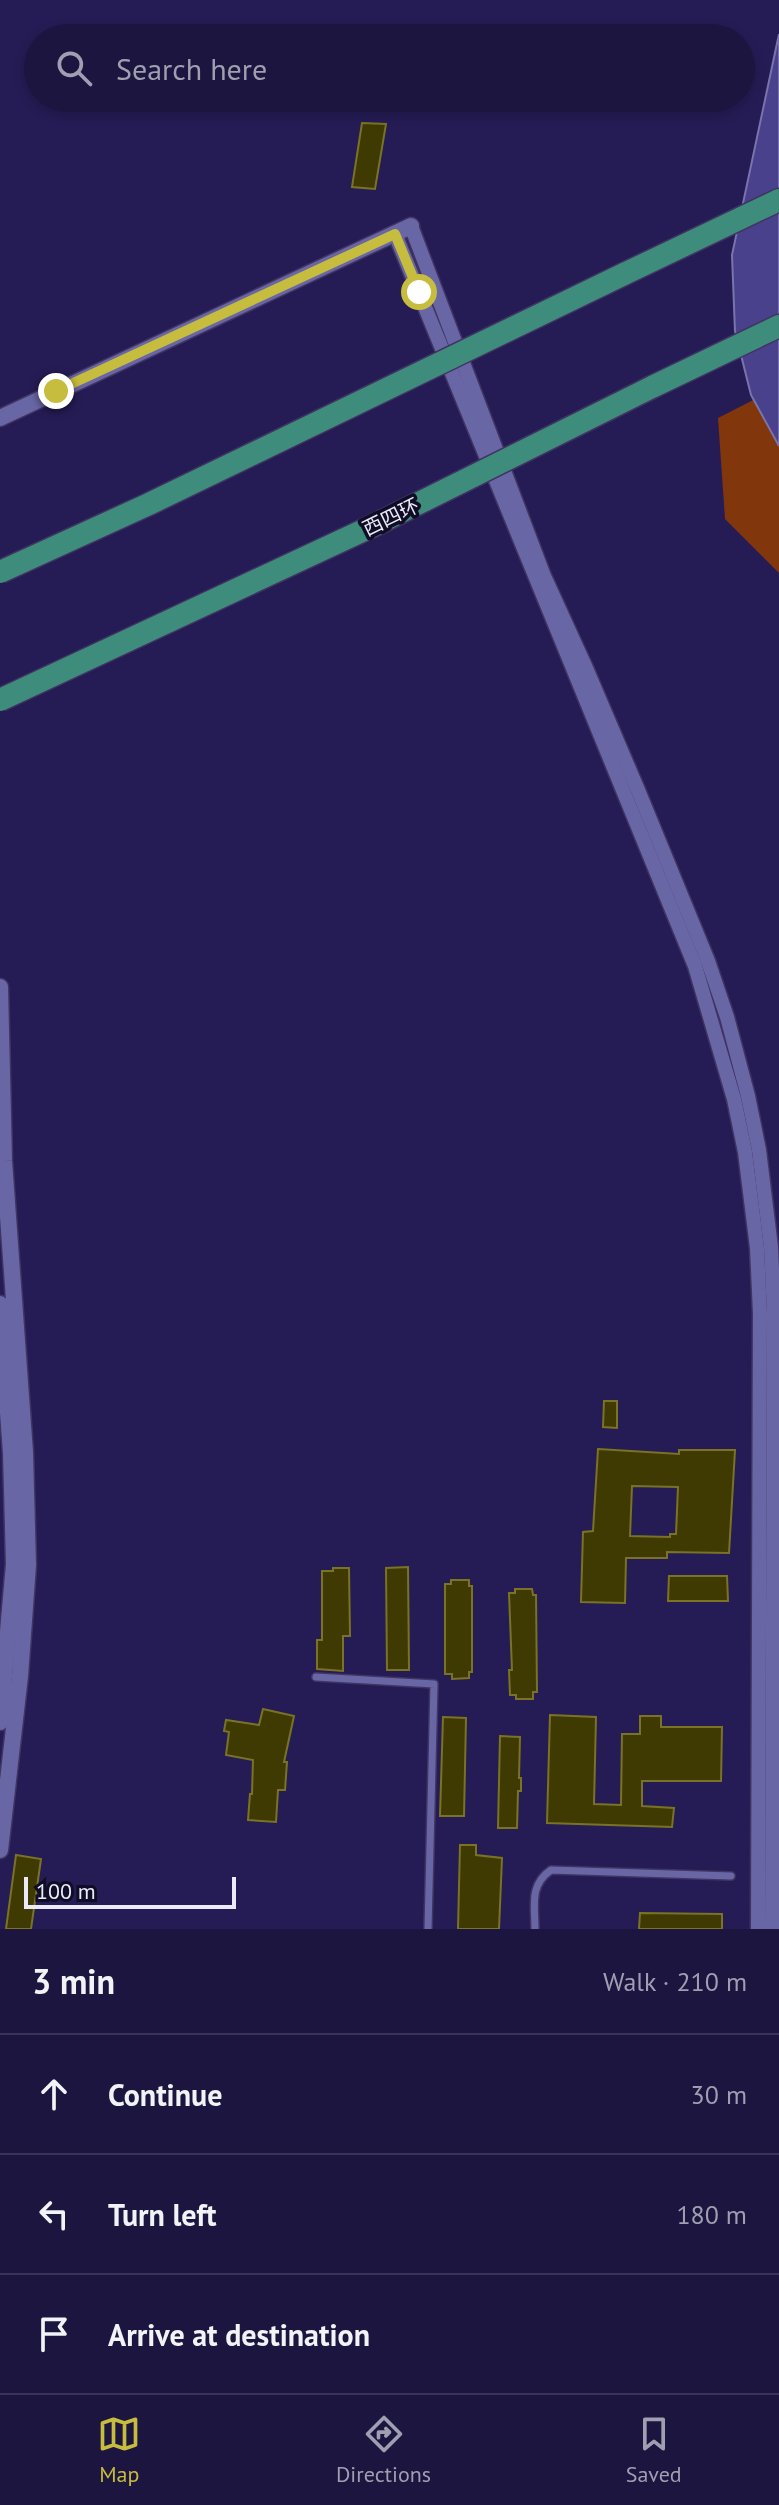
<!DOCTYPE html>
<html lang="en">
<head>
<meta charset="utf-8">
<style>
	:root { --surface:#1c1540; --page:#251e47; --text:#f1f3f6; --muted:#a09fb1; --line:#3a3459; --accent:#c6bc3d }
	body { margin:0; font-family:"PT Sans","Noto Sans SC",sans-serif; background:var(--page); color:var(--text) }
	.scale { position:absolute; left:24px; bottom:20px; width:212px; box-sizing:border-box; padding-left:8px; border:4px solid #eaeaf9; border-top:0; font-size:22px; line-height:28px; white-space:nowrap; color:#eaeaf9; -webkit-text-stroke:6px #0f0c25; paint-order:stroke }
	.stop { position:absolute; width:24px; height:24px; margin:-18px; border:6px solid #c6bc3d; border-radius:50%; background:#fff }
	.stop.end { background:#c6bc3d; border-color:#fff; box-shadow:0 2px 8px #0008 }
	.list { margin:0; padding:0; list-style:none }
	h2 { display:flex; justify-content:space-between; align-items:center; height:104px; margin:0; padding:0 32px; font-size:34px }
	h2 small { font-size:26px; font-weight:400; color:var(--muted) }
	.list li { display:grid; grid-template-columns:52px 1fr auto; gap:24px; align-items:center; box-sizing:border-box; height:120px; padding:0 32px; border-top:2px solid var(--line) }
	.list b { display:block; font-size:30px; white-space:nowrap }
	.list em { font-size:26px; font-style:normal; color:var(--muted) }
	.icon { flex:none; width:44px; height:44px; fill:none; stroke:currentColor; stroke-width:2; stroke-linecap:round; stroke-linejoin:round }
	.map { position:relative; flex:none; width:779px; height:1929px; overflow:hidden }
	.search { position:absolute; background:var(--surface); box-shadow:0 4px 12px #0003; left:24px; right:24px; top:24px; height:88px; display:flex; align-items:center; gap:20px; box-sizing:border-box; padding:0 28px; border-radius:44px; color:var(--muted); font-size:30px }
	.sheet { height:464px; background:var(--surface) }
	nav { display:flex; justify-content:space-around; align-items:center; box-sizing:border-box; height:112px; border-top:2px solid var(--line); background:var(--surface); font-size:22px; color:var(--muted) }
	nav a { display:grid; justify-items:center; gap:4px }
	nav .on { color:var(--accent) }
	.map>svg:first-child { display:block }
</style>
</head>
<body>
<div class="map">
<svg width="779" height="1929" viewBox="0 0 779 1929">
	<rect width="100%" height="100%" fill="#251c55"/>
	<!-- green -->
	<path fill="#81360b" d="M 779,387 L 779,573 L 725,519 L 718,418 Z"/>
	<!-- water -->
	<path fill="#49418b" stroke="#7974ac" stroke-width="2" d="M 779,34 L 779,446 L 751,395 L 735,331 L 732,255 Z"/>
	<!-- building -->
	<g fill="#3f3a02" stroke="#797323" stroke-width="2" fill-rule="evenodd">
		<path d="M 362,123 L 386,124 L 375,189 L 352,187 Z"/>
		<path d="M 604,1401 L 617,1401 L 617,1428 L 603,1427 Z"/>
		<path d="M 598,1449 L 679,1454 L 679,1450 L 735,1450 L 729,1553 L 667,1552 L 667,1558 L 626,1558 L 625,1603 L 581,1602 L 583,1532 L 593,1531 ZM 632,1486 L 678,1487 L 676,1534 L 670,1534 L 670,1537 L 630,1536 Z"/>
		<path d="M 408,1567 L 409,1670 L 387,1670 L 386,1568 Z"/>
		<path d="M 333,1568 L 349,1568 L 350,1636 L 343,1636 L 343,1671 L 317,1669 L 317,1640 L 322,1640 L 322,1571 L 333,1571 Z"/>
		<path d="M 669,1576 L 727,1576 L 728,1601 L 668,1601 Z"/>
		<path d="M 451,1580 L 469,1580 L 469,1586 L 472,1586 L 472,1672 L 469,1672 L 469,1678 L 452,1679 L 452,1674 L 445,1674 L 445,1584 L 451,1584 Z"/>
		<path d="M 515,1589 L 532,1589 L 533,1595 L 536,1595 L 537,1692 L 533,1692 L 533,1699 L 516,1699 L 516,1695 L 510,1695 L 509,1670 L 512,1670 L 509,1593 L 515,1593 Z"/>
		<path d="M 263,1709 L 294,1716 L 284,1762 L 287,1762 L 285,1790 L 278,1790 L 276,1822 L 248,1820 L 250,1794 L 252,1794 L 253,1760 L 226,1755 L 229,1732 L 224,1731 L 226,1720 L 259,1725 Z"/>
		<path d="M 550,1715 L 596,1717 L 594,1804 L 621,1805 L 622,1734 L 640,1734 L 640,1716 L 661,1716 L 661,1727 L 722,1727 L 721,1781 L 642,1781 L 642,1806 L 674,1808 L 672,1827 L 547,1823 Z"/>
		<path d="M 443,1717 L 466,1718 L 464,1816 L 440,1816 Z"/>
		<path d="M 500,1736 L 520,1737 L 519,1778 L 521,1778 L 521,1791 L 518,1791 L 517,1828 L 498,1828 Z"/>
		<path d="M 460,1845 L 476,1845 L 476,1855 L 502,1858 L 499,1929 L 458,1929 Z"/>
		<path d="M 16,1855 L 41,1859 L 31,1929 L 6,1929 Z"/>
		<path d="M 640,1913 L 722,1914 L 722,1929 L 639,1929 Z"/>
	</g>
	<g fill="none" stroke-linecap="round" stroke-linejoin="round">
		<!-- service casing -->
		<g stroke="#403463" stroke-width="10">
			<g id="service">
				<path d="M 316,1677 L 434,1684 L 428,1929"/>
				<path d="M 535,1929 C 535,1906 529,1885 551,1870 L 731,1876"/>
			</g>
		</g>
		<!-- minor casing -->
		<g stroke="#403463" stroke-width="17">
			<g id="minor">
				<path d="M 411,226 L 544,576 L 586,668 L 638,790 L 708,961 L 727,1017 L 748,1096 L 759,1150 L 771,1247 L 774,1313 L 772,1929"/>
				<path d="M 395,234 L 695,966 L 734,1099 L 745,1152 L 757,1248 L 760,1313 L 758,1929"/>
			</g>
		</g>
		<!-- tertiary casing -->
		<g stroke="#403463" stroke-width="19">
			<g id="tertiary">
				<path d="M 0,418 L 411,226"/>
				<path d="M 0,987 L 4,1161 L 25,1452 L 28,1565 L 20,1676 L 0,1850"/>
				<path d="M 0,1304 L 11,1453 L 14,1564 L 0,1722"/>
			</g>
		</g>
		<!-- trunk casing -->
		<g stroke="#403463" stroke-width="25">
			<g id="trunk">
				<path d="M 624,274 L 779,200"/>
				<path d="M 652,387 L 779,326"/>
			</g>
		</g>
		<!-- service -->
		<use href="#service" stroke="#6966a6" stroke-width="7"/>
		<!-- minor -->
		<use href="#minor" stroke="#6966a6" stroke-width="14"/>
		<!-- tertiary -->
		<use href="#tertiary" stroke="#6966a6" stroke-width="16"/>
		<!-- trunk -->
		<use href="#trunk" stroke="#3e8c7c" stroke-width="22"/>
		<!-- trunk-bridge casing -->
		<g stroke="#403463" stroke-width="25" stroke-linecap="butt">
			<g id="trunk-bridge">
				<path d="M 0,572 L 149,504 L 624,274"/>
				<path d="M 0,700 L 377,524 L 652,387"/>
			</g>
		</g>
		<!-- trunk-bridge -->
		<use href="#trunk-bridge" stroke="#3e8c7c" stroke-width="22"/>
	</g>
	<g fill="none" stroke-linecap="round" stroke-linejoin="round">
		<!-- route -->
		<path stroke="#c6bc3d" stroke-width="10" d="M 56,391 L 395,234 L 419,292"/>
	</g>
	<g text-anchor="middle" stroke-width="7" stroke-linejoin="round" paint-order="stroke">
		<!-- street labels -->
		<g font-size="20" fill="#eaeaf9" stroke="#0f0c25">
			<text transform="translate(391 517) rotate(-26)" y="7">西四环</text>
		</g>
	</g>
</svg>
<div class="scale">100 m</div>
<div class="stop" style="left:419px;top:292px"></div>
<div class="stop end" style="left:56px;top:391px"></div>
<div class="search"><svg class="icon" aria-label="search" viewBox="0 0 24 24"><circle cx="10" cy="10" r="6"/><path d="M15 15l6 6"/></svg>Search here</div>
</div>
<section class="sheet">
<h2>3 min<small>Walk · 210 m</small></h2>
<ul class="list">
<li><svg class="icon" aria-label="ahead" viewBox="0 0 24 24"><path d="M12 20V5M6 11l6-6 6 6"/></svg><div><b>Continue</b></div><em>30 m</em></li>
<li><svg class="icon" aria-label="left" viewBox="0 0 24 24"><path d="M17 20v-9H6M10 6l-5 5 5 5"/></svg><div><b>Turn left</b></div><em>180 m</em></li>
<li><svg class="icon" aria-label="arrive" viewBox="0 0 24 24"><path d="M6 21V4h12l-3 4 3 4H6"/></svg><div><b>Arrive at destination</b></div></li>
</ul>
</section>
<nav>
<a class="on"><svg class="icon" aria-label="map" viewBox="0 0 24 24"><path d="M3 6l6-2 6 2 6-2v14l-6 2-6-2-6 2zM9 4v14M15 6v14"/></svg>Map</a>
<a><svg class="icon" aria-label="directions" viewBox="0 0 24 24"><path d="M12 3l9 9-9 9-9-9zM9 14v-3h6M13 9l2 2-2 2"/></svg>Directions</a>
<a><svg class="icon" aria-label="saved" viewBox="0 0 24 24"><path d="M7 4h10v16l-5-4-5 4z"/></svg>Saved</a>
</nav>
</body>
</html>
